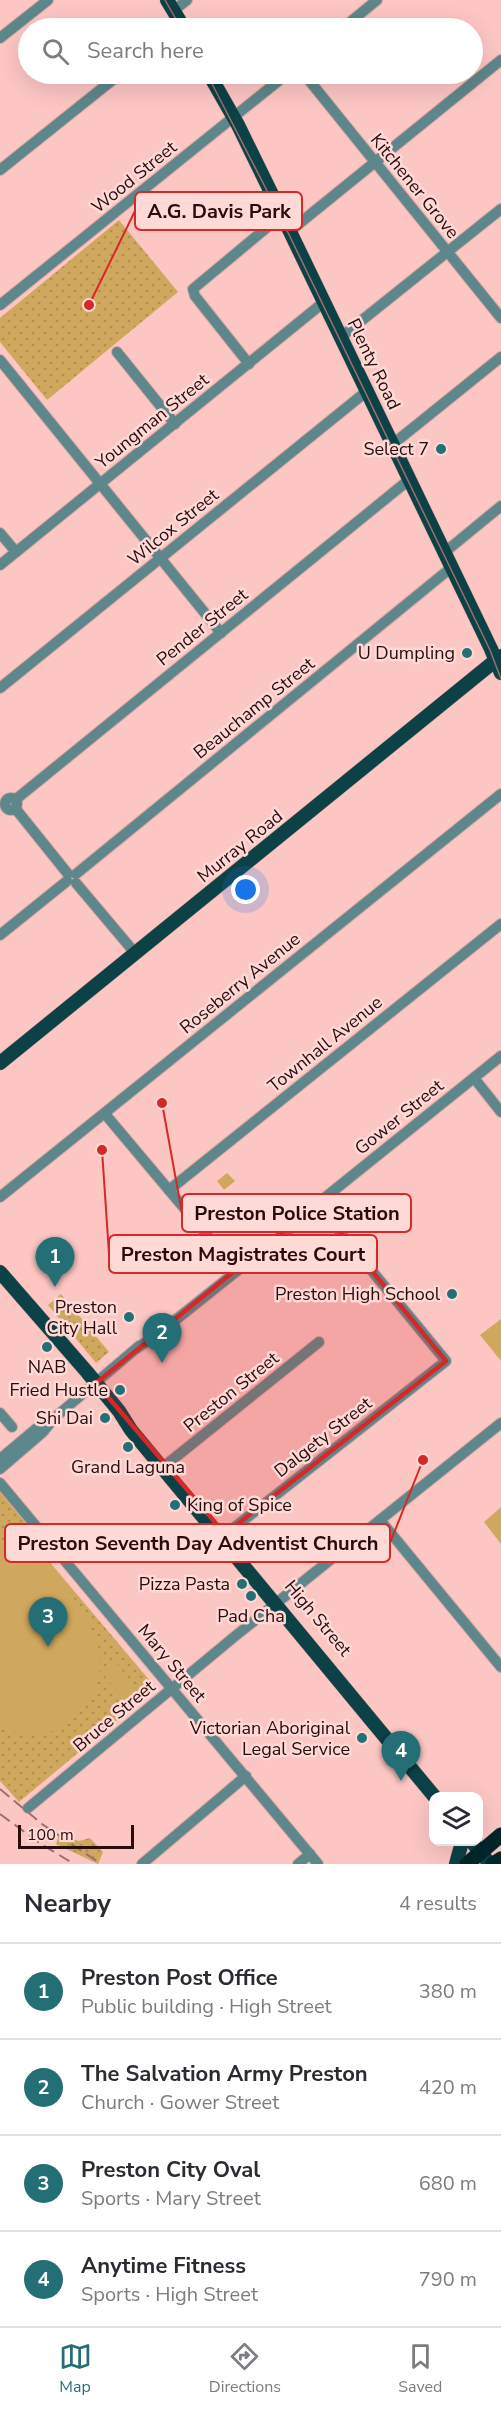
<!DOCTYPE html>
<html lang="en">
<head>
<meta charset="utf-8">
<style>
	:root { --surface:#fff; --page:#f7f7f7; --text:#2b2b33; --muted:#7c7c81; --line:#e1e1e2; --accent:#246f75 }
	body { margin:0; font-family:"Nunito Sans",sans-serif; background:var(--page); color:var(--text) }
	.controls { position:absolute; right:18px; bottom:18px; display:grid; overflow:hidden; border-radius:12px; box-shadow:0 6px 24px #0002 }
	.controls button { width:54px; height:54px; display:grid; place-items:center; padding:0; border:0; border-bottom:2px solid var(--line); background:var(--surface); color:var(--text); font:30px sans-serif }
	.scale { position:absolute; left:18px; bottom:15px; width:116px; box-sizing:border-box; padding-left:6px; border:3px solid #2b0c0c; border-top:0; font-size:16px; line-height:21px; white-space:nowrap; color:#2b0c0c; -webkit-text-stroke:4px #fed9d6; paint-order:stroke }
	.you { position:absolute; left:246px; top:890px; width:21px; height:21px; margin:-15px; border:4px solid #fff; border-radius:50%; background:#1a73e8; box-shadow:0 0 0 9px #1a73e833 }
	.badge { display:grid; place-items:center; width:39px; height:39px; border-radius:50%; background:var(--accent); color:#fff; font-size:20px; font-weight:700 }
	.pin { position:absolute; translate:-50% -50px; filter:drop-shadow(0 2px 3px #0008) }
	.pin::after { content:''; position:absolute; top:32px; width:21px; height:18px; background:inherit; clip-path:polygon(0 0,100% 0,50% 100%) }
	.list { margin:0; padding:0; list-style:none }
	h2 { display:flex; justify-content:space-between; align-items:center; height:78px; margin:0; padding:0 24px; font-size:26px }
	h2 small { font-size:20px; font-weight:400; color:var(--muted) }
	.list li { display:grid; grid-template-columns:39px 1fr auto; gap:18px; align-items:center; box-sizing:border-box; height:96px; padding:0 24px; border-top:2px solid var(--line) }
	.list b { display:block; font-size:22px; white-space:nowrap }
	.list p { margin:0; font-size:20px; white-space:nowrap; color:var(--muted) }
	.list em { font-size:20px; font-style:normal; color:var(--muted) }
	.icon { flex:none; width:33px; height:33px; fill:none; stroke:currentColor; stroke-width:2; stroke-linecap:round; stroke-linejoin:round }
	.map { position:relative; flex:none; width:501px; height:1864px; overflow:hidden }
	.search { position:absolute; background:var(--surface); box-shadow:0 6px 24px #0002; left:18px; right:18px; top:18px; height:66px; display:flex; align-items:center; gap:15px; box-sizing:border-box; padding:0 21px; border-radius:33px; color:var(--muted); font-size:22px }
	.sheet { height:462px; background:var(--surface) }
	nav { display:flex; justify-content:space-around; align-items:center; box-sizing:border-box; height:84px; border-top:2px solid var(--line); background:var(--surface); font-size:16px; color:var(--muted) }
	nav a { display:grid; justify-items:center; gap:3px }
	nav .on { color:var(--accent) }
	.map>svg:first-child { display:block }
</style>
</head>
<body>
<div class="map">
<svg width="501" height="1864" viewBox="0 0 501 1864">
	<defs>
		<pattern id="park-dots" width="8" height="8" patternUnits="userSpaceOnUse" patternTransform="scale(1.5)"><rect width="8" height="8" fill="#d0a85d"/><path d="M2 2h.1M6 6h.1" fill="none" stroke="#b38f50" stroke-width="1.8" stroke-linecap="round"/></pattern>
	</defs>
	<rect width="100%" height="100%" fill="#fcc6c3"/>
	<!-- park -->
	<g fill="url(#park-dots)">
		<path d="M 119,220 L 178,292 L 47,400 L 0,342 L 0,318 Z"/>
		<path d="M 61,1294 L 109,1352 L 96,1363 L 48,1305 Z"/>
		<path d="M 0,1490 L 28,1522 L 21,1528 L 156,1688 L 19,1802 L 0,1781 Z"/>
		<path d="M 59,1835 L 79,1841 L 90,1838 L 103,1852 L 98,1864 L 56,1844 Z"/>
	</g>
	<!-- garden -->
	<g fill="#d0a85d">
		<path d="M 227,1173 L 235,1181 L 224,1190 L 217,1181 Z"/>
		<path d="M 501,1319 L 501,1361 L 480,1335 Z"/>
		<path d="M 501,1507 L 501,1544 L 484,1522 Z"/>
		<path d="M 0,1548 C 15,1551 29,1555 42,1565 C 67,1582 103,1634 100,1665 C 97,1713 44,1755 0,1724 Z"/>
		<path d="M 116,1663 L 141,1694 L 129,1705 L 103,1674 Z"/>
	</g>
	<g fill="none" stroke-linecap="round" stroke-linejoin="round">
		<!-- minor casing -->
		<g stroke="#d6a5a2" stroke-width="12">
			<g id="minor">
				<path d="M 173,11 L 187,0"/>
				<path d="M 343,28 L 377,0"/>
				<path d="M 0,38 L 48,0"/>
				<path d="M 304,74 L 501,318"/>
				<path d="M 0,170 L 120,74"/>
				<path d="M 290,231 L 501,60"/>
				<path d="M 0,305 L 287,74"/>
				<path d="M 341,337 L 501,209"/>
				<path d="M 117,352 L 175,424"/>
				<path d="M 0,360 L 221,633"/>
				<path d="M 249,364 L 195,296 L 193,289 L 282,215"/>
				<path d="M 393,444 L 501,357"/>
				<path d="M 0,533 L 16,552"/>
				<path d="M 445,552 L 501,506"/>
				<path d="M 0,565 L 324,302"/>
				<path d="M 0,688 L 367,391"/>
				<circle cx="11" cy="804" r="6"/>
				<path d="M 15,800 L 410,479"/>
				<path d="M 15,808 L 68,874"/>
				<path d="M 76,874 L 452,567"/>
				<path d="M 76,883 L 135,953"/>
				<path d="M 0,935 L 67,881"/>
				<path d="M 474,1078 L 501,1112"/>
				<path d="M 105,1114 L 237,1271"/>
				<path d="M 169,1190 L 501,924"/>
				<path d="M 0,1197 L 501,794"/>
				<path d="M 136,1349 L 163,1330 L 297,1223 L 317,1204 L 501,1056"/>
				<path d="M 0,1413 L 12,1427"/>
				<path d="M 0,1459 L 38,1427 L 53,1419 L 139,1346"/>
				<path d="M 162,1468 L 319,1342"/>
				<path d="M 0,1469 L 43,1432 L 51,1422"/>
				<path d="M 0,1483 L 318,1864"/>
				<path d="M 380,1520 L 501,1667"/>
				<path d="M 221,1538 L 446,1361 L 317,1204"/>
				<path d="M 28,1808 L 234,1637 L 501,1423"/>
				<path d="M 142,1864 L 246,1776"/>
				<path d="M 298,1864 L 310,1854"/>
			</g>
		</g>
		<!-- major casing -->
		<g stroke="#d6a5a2" stroke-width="15">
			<g id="major">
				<path d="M 167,0 L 184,28"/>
				<path d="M 209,74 L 238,125 L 282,215 L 491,649 L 501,673"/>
				<path d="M 0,1063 L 501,656"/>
				<path d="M 0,1272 L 87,1372 L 119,1411 L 131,1430 L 434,1796"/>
				<path d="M 472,1842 L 490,1864"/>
				<path d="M 456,1864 L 462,1842"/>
			</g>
		</g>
		<!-- highway casing -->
		<g stroke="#d6a5a2" stroke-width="16">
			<g id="highway">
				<path d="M 467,1864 L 501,1835"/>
				<path d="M 493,1864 L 501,1859"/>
			</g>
		</g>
		<!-- minor -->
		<use href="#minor" stroke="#5d878a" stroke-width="10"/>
		<!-- major -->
		<use href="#major" stroke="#0c4145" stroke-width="14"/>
		<!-- highway -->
		<use href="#highway" stroke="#01272a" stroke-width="15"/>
		<!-- tram -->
		<g stroke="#9b706e" stroke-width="1.5">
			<path d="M 165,0 L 181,28"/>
			<path d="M 207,74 L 280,216 L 490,650 L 501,679"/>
		</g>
		<!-- rail -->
		<g stroke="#9b706e" stroke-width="2" stroke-dasharray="12 6" stroke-linecap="butt">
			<path d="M 0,1789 L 42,1824 L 101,1864"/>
			<path d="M 0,1814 L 41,1844 L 74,1864"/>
		</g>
	</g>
	<!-- marked area -->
	<path fill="#d62828" fill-opacity="0.2" stroke="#d62828" stroke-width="4.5" stroke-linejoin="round" d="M 317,1204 L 446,1361 L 225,1534 L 96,1383 Z"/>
	<!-- markers -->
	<g fill="#246f75" stroke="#fed9d6" stroke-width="2">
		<circle cx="441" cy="449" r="6"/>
		<circle cx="467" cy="653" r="6"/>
		<circle cx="452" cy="1294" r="6"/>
		<circle cx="129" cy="1317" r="6"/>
		<circle cx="47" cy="1347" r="6"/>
		<circle cx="120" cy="1390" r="6"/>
		<circle cx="105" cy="1418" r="6"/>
		<circle cx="128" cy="1447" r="6"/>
		<circle cx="175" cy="1505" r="6"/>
		<circle cx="242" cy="1584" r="6"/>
		<circle cx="251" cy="1596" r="6"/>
		<circle cx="362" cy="1738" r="6"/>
	</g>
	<g text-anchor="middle" stroke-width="5" stroke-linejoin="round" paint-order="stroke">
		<!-- street labels -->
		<g font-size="18" fill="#2b0c0c" stroke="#fed9d6">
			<text transform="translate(134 177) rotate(-39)" y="6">Wood Street</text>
			<text transform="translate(415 186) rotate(51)" y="6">Kitchener Grove</text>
			<text transform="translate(374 364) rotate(64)" y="6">Plenty Road</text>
			<text transform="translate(152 421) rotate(-39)" y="6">Youngman Street</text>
			<text transform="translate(173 527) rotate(-39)" y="6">Wilcox Street</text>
			<text transform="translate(202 627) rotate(-39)" y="6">Pender Street</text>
			<text transform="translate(254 708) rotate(-39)" y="6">Beauchamp Street</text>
			<text transform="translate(240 846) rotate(-39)" y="6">Murray Road</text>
			<text transform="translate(240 983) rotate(-39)" y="6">Roseberry Avenue</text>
			<text transform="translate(325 1044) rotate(-39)" y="6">Townhall Avenue</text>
			<text transform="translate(399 1117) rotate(-39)" y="6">Gower Street</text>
			<text transform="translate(231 1392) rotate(-39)" y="6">Preston Street</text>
			<text transform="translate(323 1437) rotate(-38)" y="6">Dalgety Street</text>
			<text transform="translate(318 1618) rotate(50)" y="6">High Street</text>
			<text transform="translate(172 1663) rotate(50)" y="6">Mary Street</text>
			<text transform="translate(114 1716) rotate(-40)" y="6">Bruce Street</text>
		</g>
		<!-- poi labels -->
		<g font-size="18" fill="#2b0c0c" stroke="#fed9d6" text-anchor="end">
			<text x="429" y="455">Select 7</text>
			<text x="455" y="659">U Dumpling</text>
			<text x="440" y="1300">Preston High School</text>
			<text x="117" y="1313">Preston<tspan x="117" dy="21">City Hall</tspan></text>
			<text x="47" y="1373" text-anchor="middle">NAB</text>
			<text x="108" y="1396">Fried Hustle</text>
			<text x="93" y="1424">Shi Dai</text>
			<text x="128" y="1473" text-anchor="middle">Grand Laguna</text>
			<text x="187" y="1511" text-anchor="start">King of Spice</text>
			<text x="230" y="1590">Pizza Pasta</text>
			<text x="251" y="1622" text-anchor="middle">Pad Cha</text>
			<text x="350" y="1734">Victorian Aboriginal<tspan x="350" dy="21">Legal Service</tspan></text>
		</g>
	</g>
	<!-- callouts -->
	<path fill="none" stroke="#d62828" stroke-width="2" d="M89 305L135 211M162 1103L182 1213M102 1150L109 1254M423 1460L390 1543"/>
	<g fill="#d62828" stroke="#fed9d6" stroke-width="2">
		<circle cx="89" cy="305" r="6"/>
		<circle cx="162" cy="1103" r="6"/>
		<circle cx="102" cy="1150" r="6"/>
		<circle cx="423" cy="1460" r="6"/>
	</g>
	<g fill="#fed9d6" stroke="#d62828" stroke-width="2">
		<rect x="135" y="192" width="167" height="38" rx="6"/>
		<rect x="182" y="1194" width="229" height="38" rx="6"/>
		<rect x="109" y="1235" width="268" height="38" rx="6"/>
		<rect x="5" y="1524" width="385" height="38" rx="6"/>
	</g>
	<g font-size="20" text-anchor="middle" font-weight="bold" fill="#2b0c0c">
		<text x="219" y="218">A.G. Davis Park</text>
		<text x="297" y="1220">Preston Police Station</text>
		<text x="243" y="1261">Preston Magistrates Court</text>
		<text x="198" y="1550">Preston Seventh Day Adventist Church</text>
	</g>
</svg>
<div class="controls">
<button><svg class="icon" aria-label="layers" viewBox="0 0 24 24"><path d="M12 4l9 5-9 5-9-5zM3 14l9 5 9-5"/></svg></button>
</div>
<div class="scale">100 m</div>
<div class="you"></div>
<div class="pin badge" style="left:55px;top:1287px">1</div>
<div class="pin badge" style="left:162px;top:1363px">2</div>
<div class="pin badge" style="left:48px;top:1647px">3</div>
<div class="pin badge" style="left:401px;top:1781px">4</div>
<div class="search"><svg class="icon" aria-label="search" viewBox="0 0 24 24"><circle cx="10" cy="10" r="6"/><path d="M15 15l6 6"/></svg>Search here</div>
</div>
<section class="sheet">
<h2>Nearby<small>4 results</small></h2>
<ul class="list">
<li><span class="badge">1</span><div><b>Preston Post Office</b><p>Public building · High Street</p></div><em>380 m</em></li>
<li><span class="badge">2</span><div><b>The Salvation Army Preston</b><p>Church · Gower Street</p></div><em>420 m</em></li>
<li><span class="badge">3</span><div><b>Preston City Oval</b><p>Sports · Mary Street</p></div><em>680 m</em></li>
<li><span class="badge">4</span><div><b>Anytime Fitness</b><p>Sports · High Street</p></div><em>790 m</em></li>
</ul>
</section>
<nav>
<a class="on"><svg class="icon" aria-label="map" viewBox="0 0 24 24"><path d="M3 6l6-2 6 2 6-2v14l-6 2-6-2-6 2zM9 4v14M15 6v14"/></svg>Map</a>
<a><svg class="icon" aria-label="directions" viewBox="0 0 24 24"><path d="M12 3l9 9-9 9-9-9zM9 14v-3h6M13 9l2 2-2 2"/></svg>Directions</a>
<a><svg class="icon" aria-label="saved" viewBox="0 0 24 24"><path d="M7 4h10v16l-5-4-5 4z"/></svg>Saved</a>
</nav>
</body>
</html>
